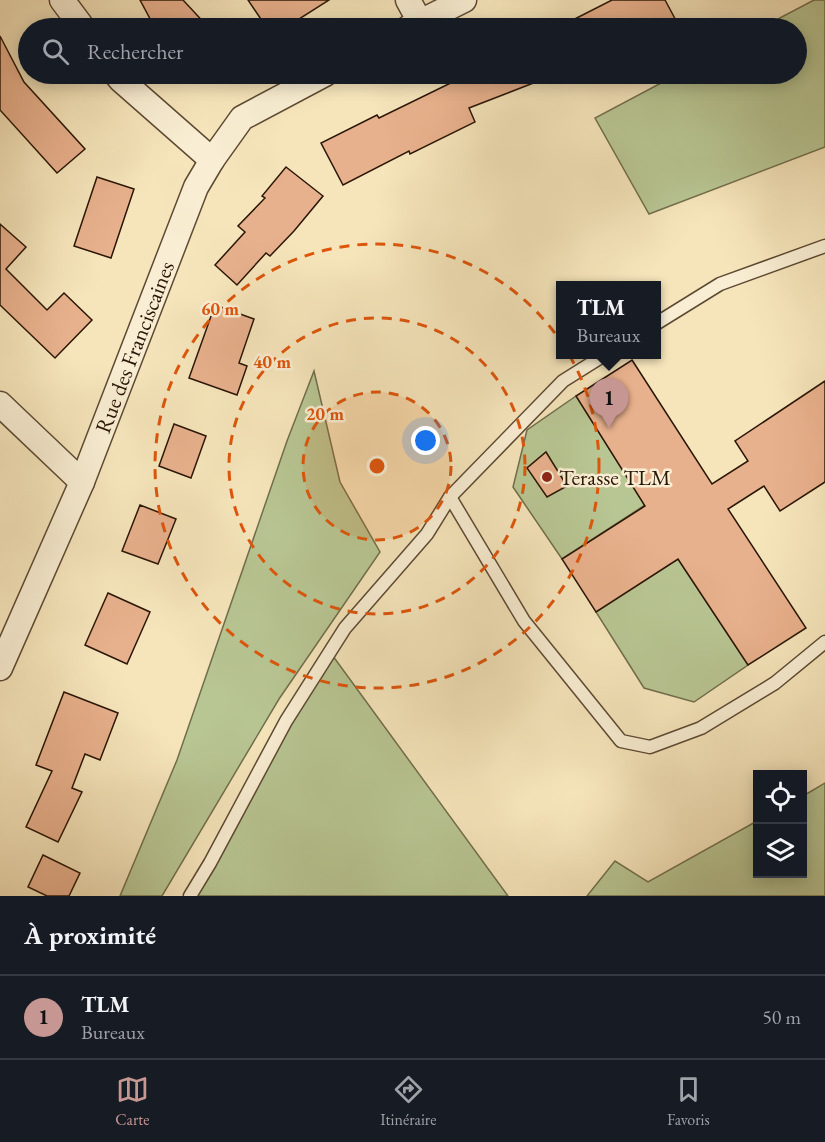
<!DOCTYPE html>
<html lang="fr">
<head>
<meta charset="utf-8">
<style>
	:root { --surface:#171b24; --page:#242831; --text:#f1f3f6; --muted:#9ea1a6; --line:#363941; --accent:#c59692 }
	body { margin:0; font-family:"EB Garamond",serif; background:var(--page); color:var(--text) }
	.controls { position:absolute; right:18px; bottom:18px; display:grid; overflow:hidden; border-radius:0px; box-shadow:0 3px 15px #0003 }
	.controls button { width:54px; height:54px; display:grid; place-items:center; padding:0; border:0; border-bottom:2px solid var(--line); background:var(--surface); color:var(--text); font:30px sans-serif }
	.you { position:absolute; left:426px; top:441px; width:21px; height:21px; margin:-15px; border:4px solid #fff; border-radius:50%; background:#1a73e8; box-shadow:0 0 0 9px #1a73e833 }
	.badge { display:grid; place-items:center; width:39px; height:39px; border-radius:50%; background:var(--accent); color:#111; font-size:20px; font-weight:700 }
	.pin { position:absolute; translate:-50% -50px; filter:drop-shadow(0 2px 3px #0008) }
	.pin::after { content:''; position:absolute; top:32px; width:21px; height:18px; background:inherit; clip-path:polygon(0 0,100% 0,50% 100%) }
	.popup { position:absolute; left:556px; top:281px; width:105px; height:78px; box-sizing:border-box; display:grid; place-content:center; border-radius:0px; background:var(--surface); filter:drop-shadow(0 2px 4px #0005); font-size:20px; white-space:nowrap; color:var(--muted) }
	.popup b { font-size:22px; color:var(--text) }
	.popup::after { content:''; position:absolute; left:50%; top:100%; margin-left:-12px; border:12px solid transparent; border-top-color:var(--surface) }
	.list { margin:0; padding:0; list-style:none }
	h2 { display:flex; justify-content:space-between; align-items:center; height:78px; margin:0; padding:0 24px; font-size:26px }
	h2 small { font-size:20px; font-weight:400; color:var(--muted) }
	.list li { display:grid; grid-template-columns:39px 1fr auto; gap:18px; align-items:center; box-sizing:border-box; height:84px; padding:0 24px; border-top:2px solid var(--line) }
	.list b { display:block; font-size:22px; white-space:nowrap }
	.list p { margin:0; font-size:20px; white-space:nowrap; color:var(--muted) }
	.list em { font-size:20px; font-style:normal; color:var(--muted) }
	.icon { flex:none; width:33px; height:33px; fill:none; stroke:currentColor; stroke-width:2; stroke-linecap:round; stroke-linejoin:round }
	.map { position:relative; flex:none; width:825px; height:896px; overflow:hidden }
	.search { position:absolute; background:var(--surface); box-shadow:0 3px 15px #0003; left:18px; right:18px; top:18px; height:66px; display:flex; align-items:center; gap:15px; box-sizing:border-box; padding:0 21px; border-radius:33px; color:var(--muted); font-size:22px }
	.sheet { height:162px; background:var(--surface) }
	nav { display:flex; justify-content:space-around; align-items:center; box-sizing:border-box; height:84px; border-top:2px solid var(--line); background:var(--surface); font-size:16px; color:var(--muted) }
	nav a { display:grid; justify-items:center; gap:3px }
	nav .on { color:var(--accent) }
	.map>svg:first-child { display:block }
</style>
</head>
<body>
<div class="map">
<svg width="825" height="896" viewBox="0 0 825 896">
	<rect width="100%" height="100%" fill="#f6e5bb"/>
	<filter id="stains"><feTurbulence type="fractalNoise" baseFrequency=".00333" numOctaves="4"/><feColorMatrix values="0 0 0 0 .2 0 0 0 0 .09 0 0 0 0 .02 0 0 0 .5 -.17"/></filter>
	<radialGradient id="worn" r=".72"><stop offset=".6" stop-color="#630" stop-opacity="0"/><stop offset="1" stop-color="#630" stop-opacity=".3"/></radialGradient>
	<!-- green -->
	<g fill="#b8c693" stroke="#716e4c" stroke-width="1.5">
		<path d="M 814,0 L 825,0 L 825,147 L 649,214 L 595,118 L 678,74 L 796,74 L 796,28 L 761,28 Z"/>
		<path d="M 314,371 L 340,482 L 380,552 L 279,699 L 162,896 L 120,896 L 177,760 L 287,441 Z"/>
		<path d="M 576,396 L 645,505 L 562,559 L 513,487 L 527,430 Z"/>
		<path d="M 678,559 L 748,665 L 694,702 L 644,688 L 596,612 Z"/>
		<path d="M 330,652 L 508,896 L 190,896 Z"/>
		<path d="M 825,783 L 825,896 L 587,896 L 615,861 L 648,882 L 757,821 L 758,874 L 802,874 L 803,796 Z"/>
	</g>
	<!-- building -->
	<g fill="#e8b18d" stroke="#2a1606" stroke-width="1.5">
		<path d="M 140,0 L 183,0 L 209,28 L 155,28 Z"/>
		<path d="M 248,0 L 329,0 L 285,28 L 267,28 Z"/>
		<path d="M 612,0 L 665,0 L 680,28 L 557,28 Z"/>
		<path d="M 0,36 L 24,82 L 85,149 L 57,173 L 0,110 Z"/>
		<path d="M 469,74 L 554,75 L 469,108 L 475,122 L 410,154 L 409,151 L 343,185 L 321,143 L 377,115 L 379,118 Z"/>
		<path d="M 286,167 L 323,196 L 294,231 L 270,256 L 266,253 L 237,285 L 215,265 L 245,232 L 238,226 L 265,198 L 262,196 Z"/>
		<path d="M 97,177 L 134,189 L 111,258 L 74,246 Z"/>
		<path d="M 0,224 L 26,247 L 6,269 L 47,310 L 64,293 L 92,320 L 55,358 L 0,305 Z"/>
		<path d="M 215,305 L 254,319 L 239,363 L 247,366 L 237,395 L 189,378 Z"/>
		<path d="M 632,360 L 712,484 L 748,461 L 735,441 L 825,381 L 825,482 L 780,511 L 764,486 L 728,509 L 806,628 L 748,665 L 678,559 L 596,612 L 562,559 L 645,506 L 576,396 Z"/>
		<path d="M 174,424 L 206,436 L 191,478 L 159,466 Z"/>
		<path d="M 546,452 L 567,486 L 547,497 L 527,468 Z"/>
		<path d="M 140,505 L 176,519 L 158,564 L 122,551 Z"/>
		<path d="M 108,593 L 150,612 L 127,664 L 85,645 Z"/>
		<path d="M 64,692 L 118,713 L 100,760 L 85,754 L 72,788 L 82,792 L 58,842 L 26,827 L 52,771 L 36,765 Z"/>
		<path d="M 43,855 L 80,873 L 69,896 L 47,896 L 28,887 Z"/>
	</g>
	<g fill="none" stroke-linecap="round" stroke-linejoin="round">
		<!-- service casing -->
		<g stroke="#5d4a33" stroke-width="15">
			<g id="service">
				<path d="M 657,323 L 720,284 L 825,246"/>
				<path d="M 450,497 L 524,621 L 621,741 L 650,747 L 701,728 L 775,683 L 825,642"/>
				<path d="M 190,896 L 210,863 L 286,721 L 345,628 L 427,534 L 450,497 L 563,381 L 606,354"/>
			</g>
		</g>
		<!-- minor casing -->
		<g stroke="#5d4a33" stroke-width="27">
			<g id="minor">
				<path d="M 62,0 L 83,28"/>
				<path d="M 408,0 L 420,22"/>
				<path d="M 408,28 L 464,0"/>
				<path d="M 116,74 L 121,80 L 212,160"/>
				<path d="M 0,404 L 82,482"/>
				<path id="s1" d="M 0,668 L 82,482 L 196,187 L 212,160 L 242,118 L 325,74"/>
			</g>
		</g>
		<!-- service -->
		<use href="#service" stroke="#f9eed3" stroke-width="12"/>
		<!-- minor -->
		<use href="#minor" stroke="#f9eed3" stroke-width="24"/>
	</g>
	<!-- distance rings -->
	<circle cx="377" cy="466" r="74" fill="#de560c" fill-opacity=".12"/>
	<g fill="none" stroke="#de560c" stroke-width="3" stroke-dasharray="10 8">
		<circle cx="377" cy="466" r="74"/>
		<circle cx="377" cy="466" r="148"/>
		<circle cx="377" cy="466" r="222"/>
	</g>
	<!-- markers -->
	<circle fill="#8f2418" stroke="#f9eed3" stroke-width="2" cx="547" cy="477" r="6"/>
	<g text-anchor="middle" stroke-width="5" stroke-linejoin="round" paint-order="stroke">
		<!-- street labels -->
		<g font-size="22" fill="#2a1606" stroke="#f9eed3">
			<text dy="8" stroke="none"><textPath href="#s1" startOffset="348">Rue des Franciscaines</textPath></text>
		</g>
		<!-- poi labels -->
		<g font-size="22" fill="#2a1606" stroke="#f9eed3" text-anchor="start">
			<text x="559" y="485">Terasse TLM</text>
		</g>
	</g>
	<circle cx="377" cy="466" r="9" fill="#de560c" stroke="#f9eed3" stroke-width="3"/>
	<g font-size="18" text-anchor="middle" font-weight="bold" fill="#de560c" stroke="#f9eed3" stroke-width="5" stroke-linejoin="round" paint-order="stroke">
		<text x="220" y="315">60 m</text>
		<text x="272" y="368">40 m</text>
		<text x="325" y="420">20 m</text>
	</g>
	<rect width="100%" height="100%" filter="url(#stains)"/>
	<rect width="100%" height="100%" fill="url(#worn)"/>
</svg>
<div class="controls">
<button><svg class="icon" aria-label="locate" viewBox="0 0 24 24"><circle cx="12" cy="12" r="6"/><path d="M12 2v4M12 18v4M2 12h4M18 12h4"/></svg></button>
<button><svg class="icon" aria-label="layers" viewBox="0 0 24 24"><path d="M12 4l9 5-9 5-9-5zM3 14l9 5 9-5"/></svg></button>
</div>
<div class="you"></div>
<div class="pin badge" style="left:609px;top:428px">1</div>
<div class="popup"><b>TLM</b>Bureaux</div>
<div class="search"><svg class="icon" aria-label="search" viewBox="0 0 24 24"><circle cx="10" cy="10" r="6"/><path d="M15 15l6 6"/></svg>Rechercher</div>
</div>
<section class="sheet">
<h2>À proximité<small></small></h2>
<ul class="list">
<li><span class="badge">1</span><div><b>TLM</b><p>Bureaux</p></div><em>50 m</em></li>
</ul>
</section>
<nav>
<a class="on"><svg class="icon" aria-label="map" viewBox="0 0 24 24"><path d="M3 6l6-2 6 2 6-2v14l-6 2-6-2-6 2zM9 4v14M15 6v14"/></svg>Carte</a>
<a><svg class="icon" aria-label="directions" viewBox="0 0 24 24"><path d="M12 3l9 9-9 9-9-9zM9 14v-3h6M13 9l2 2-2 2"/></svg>Itinéraire</a>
<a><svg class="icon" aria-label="saved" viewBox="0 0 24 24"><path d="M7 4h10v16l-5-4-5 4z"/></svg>Favoris</a>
</nav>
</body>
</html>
